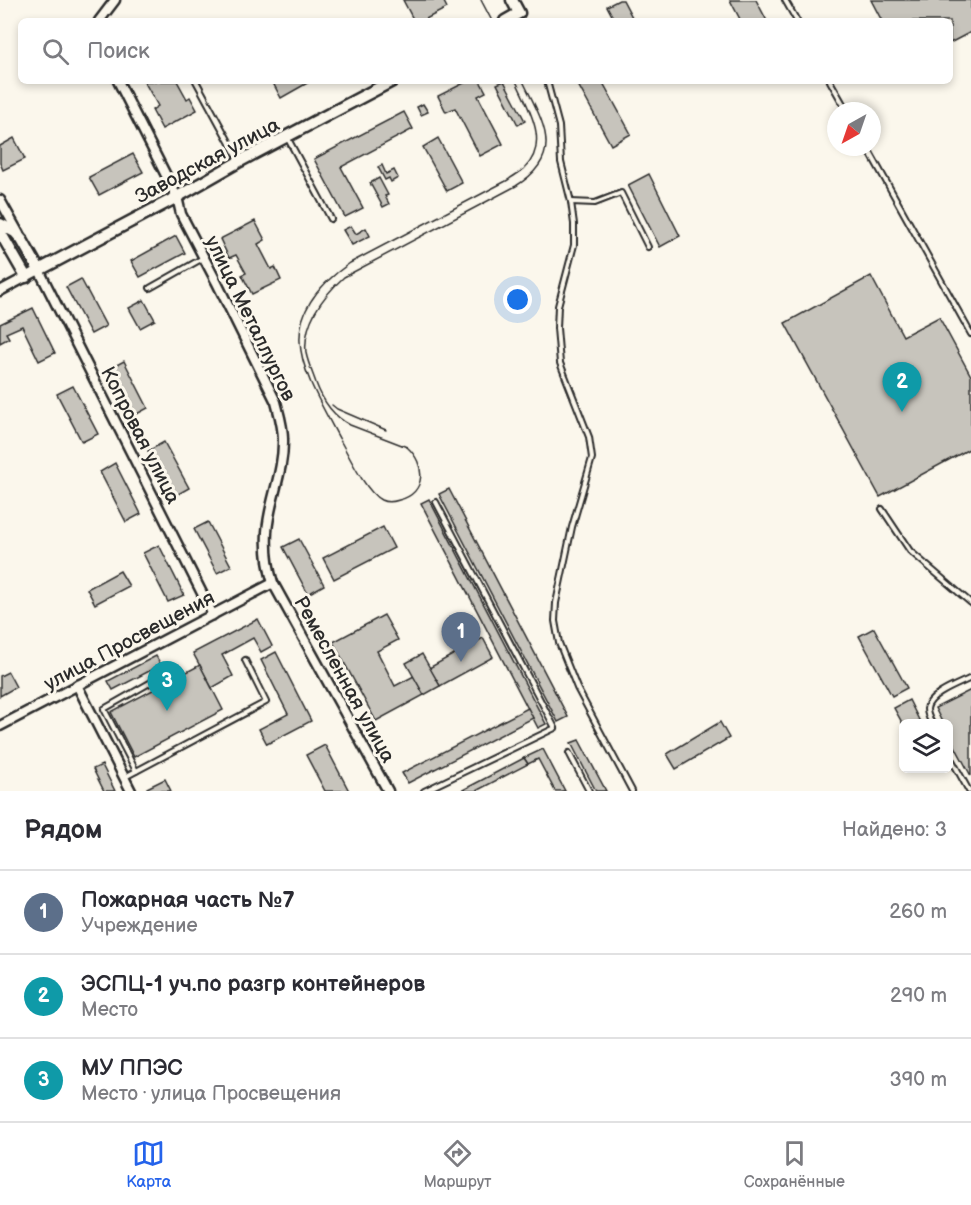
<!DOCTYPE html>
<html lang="ru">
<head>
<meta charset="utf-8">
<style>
	:root { --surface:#fff; --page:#f7f7f7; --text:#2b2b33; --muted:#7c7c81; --line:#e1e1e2; --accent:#2563eb }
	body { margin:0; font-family:"Balsamiq Sans",sans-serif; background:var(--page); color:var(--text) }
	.controls { position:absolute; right:18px; bottom:18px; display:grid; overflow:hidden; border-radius:9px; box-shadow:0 3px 9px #0003 }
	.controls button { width:54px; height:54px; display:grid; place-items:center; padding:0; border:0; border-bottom:2px solid var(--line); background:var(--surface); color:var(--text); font:30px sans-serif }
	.compass { position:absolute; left:827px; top:102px; width:54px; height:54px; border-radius:50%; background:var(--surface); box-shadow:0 3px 9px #0003; rotate:220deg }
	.you { position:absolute; left:518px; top:300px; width:21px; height:21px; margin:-15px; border:4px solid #fff; border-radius:50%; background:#1a73e8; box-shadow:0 0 0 9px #1a73e833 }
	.badge { display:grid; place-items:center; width:39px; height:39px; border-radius:50%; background:var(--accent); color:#fff; font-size:20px; font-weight:700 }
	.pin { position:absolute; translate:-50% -50px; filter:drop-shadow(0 2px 3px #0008) }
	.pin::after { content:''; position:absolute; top:32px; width:21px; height:18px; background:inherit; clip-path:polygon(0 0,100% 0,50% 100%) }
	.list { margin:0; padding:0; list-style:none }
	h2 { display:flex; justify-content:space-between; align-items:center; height:78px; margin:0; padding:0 24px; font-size:26px }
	h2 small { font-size:20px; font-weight:400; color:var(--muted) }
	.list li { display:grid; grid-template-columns:39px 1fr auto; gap:18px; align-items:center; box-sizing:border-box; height:84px; padding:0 24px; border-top:2px solid var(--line) }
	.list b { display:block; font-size:22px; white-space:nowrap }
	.list p { margin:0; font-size:20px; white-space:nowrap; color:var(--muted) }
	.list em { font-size:20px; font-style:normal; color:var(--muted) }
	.icon { flex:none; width:33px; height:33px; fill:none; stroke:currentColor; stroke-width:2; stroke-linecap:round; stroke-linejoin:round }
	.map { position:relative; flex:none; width:971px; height:791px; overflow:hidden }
	.search { position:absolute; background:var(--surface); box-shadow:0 3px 9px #0003; left:18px; right:18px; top:18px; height:66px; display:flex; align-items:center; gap:15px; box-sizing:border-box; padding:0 21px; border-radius:9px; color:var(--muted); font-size:22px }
	.sheet { height:330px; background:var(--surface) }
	nav { display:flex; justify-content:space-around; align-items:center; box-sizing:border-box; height:84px; border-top:2px solid var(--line); background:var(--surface); font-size:16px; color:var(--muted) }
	nav a { display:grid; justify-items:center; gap:3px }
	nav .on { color:var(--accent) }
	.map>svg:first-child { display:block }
</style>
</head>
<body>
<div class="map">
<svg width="971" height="791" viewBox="0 0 971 791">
	<rect width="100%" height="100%" fill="#fbf7ec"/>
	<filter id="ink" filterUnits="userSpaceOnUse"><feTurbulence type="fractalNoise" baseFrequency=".0167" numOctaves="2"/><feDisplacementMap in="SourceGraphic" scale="12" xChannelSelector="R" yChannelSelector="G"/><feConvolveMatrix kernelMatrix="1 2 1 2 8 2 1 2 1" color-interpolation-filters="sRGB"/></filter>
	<g filter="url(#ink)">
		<!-- building -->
		<g fill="#c7c4bc" stroke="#2b2b2b" stroke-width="1.5">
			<path d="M 403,0 L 443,0 L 447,8 L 422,21 L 414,21 Z"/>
			<path d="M 619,0 L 623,0 L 634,21 L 615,21 L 607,6 Z"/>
			<path d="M 730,0 L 756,0 L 767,21 L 741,21 Z"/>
			<path d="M 871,0 L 971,0 L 971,32 L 950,43 L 950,21 L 882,21 Z"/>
			<path d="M 144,81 L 177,81 L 187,99 L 190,97 L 197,110 L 162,129 L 152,110 L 158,106 Z"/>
			<path d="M 272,81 L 311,81 L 281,98 Z"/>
			<path d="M 468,81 L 480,81 L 486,92 L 478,96 L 503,144 L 480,156 L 455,108 L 446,112 L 438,96 Z"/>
			<path d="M 504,81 L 525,121 L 518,125 L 497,84 Z"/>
			<path d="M 576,81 L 602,81 L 631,134 L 611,145 Z"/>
			<path d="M 423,104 L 428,112 L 421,115 L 417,107 Z"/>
			<path d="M 404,112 L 413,129 L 341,167 L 363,208 L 345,217 L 314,159 Z"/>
			<path d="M 14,138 L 25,159 L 3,170 L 0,163 L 0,146 Z"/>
			<path d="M 438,138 L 462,183 L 447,191 L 423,147 Z"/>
			<path d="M 133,154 L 143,172 L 99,195 L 89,177 Z"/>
			<path d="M 382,165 L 386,174 L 394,170 L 398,178 L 391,182 L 389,178 L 385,180 L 378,167 Z"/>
			<path d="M 649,174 L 680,236 L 660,247 L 628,185 Z"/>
			<path d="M 379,178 L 388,195 L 385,196 L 389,204 L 383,207 L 370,183 Z"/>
			<path d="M 255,221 L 265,240 L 258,244 L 271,269 L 275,267 L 281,280 L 252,294 L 242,275 L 246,273 L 236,255 L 229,258 L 220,239 Z"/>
			<path d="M 351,226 L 356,234 L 366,228 L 370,236 L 352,245 L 343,230 Z"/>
			<path d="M 176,236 L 185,253 L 140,277 L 131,261 Z"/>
			<path d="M 871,276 L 903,336 L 939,317 L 971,376 L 971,448 L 880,497 L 785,323 Z"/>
			<path d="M 81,279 L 106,326 L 91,334 L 66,287 Z"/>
			<path d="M 144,300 L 155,320 L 140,328 L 129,308 Z"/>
			<path d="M 33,308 L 55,353 L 39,361 L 22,326 L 6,333 L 9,338 L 0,343 L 0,324 Z"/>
			<path d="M 124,361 L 148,408 L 133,416 L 109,369 Z"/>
			<path d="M 73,386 L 98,434 L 82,442 L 57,394 Z"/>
			<path d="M 164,442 L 189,488 L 173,497 L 148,451 Z"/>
			<path d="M 115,463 L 141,514 L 126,522 L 100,472 Z"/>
			<path d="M 449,489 L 568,717 L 558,722 L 439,494 Z"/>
			<path d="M 429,499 L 546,724 L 538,728 L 421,503 Z"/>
			<path d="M 208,522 L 231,566 L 217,573 L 194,529 Z"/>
			<path d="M 383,527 L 394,548 L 334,579 L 323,558 Z"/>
			<path d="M 299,539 L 324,585 L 308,594 L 283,547 Z"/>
			<path d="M 159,545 L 184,595 L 168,602 L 143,553 Z"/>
			<path d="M 120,571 L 129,586 L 95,604 L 87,589 Z"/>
			<path d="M 384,615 L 398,640 L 377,651 L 395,686 L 414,676 L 424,695 L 376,721 L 333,642 Z"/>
			<path d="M 258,619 L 272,646 L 261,652 L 253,638 L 222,655 L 233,676 L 212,688 L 193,653 Z"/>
			<path d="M 874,628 L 907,688 L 892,696 L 859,636 Z"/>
			<path d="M 483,638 L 493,657 L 440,686 L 429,668 Z"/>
			<path d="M 276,652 L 311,721 L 267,744 L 259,729 L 288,714 L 261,660 Z"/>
			<path d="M 422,654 L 440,686 L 424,695 L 406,663 Z"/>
			<path d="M 156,656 L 161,665 L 113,690 L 108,681 Z"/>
			<path d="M 200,665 L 223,710 L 134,757 L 111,712 Z"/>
			<path d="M 8,672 L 16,687 L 0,696 L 0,676 Z"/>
			<path d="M 971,690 L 971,776 L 948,733 L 948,724 L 943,724 L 935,708 Z"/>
			<path d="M 909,700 L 921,724 L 904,724 L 904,726 L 894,708 Z"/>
			<path d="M 528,708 L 533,718 L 408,783 L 402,773 Z"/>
			<path d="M 720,722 L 729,738 L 676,769 L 667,754 Z"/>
			<path d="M 579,740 L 606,791 L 596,791 L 571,743 Z"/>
			<path d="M 325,745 L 349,791 L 325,791 L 306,755 Z"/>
			<path d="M 543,749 L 565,791 L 555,791 L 538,759 L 528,764 L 524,758 Z"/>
			<path d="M 524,758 L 528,764 L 476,791 L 461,791 Z"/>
			<path d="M 102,765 L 115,791 L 104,791 L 93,769 Z"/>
			<path d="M 165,779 L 171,791 L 148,791 L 147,788 Z"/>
		</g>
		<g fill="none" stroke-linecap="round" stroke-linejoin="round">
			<!-- service casing -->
			<g stroke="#2b2b2b" stroke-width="8">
				<g id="service">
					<path d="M 785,0 L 797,21"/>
					<path d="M 196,81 L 239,160"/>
					<path d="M 547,81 L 559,126 L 561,162 L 571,202 L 574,224 L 574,245 L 558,306 L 557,328 L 560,363 L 589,437 L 592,458 L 572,527 L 556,603 L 555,621 L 559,643 L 577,688 L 632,791"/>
					<path d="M 830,81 L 847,111"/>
					<path d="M 287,137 L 331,219"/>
					<path d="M 867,147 L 971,334"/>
					<path d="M 571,202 L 595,203 L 621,193 L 648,247"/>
					<path d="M 150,288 L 203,258"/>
					<path d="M 882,509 L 910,551 L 971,603"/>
					<path d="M 932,724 C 930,719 927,715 927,709 C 928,695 959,684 971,678"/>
					<path d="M 569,753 L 589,791"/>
					<path d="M 948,753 L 969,791"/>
					<path d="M 136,771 L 104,709 L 169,672"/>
					<path d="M 125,777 L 266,702 L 245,660"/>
					<path d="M 424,791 L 555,728 L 436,502"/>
				</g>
			</g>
			<!-- minor casing -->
			<g stroke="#2b2b2b" stroke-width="13">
				<g id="minor">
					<path d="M 99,21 L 115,0"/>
					<path d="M 118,81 L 177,197 L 181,214 L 217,283 L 276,402 C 279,414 283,426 283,439 C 284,472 269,501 267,532 C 266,549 268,567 273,583 L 388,791"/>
					<path d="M 0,200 L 19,234"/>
					<path d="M 0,291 L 39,270 L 213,615"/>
					<path d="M 77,685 L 131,791"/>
					<path d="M 0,726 L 273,583"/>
				</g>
			</g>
			<!-- tertiary casing -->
			<g stroke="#2b2b2b" stroke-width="15">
				<g id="tertiary">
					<path d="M 505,21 L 519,13 L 512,0"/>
					<path d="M 0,224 L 15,232 L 22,240 L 39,270 L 177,197 L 240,161 L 392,81"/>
					<path d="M 0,232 L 26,277"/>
				</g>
			</g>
			<!-- service -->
			<use href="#service" stroke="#fbf7ec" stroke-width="4"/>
			<!-- minor -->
			<use href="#minor" stroke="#fbf7ec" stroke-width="8"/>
			<!-- tertiary -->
			<use href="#tertiary" stroke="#fbf7ec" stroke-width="10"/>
			<!-- tram -->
			<g stroke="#2b2b2b" stroke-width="1.5">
				<path d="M 481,0 L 492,21"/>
				<path d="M 516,81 C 528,108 551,143 524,169 C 519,173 513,176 508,180 L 350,263 C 268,320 303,370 340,440 C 349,456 366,492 381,500 C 387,503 393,502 399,500 C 427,493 426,464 407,447 L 350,425 C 333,416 323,402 316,383 C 313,374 308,363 306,353 C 303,322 322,297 344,277 L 516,186 C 566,155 543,123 523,81"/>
				<path d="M 332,405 L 337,409 L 386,430"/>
			</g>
		</g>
	</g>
	<g text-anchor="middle" stroke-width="6" stroke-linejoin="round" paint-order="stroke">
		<!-- street labels -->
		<g font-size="20" fill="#2b2b2b" stroke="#fbf7ec">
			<text transform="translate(207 160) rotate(-28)" y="7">Заводская улица</text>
			<text transform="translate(251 318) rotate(64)" y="7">улица Металлургов</text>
			<text transform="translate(141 435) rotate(63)" y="7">Копровая улица</text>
			<text transform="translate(129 640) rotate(-28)" y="7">улица Просвещения</text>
			<text transform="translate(345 679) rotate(61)" y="7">Ремесленная улица</text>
		</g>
	</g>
</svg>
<div class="controls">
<button><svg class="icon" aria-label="layers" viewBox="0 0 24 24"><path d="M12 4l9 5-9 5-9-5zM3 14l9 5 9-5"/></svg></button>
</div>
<svg class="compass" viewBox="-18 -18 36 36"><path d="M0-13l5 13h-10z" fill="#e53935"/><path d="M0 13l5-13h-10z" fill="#7c7c81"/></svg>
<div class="you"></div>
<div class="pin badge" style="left:461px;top:662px;background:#5c6f8a">1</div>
<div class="pin badge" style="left:902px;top:412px;background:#0f9aa8">2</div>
<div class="pin badge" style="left:167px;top:711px;background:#0f9aa8">3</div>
<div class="search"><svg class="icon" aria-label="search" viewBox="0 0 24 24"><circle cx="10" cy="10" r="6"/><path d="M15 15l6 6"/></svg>Поиск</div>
</div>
<section class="sheet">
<h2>Рядом<small>Найдено: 3</small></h2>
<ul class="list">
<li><span class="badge" style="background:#5c6f8a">1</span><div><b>Пожарная часть №7</b><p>Учреждение</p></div><em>260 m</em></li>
<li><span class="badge" style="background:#0f9aa8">2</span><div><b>ЭСПЦ-1 уч.по разгр контейнеров</b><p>Место</p></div><em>290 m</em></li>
<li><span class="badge" style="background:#0f9aa8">3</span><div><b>МУ ППЭС</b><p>Место · улица Просвещения</p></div><em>390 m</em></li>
</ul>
</section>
<nav>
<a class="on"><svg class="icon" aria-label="map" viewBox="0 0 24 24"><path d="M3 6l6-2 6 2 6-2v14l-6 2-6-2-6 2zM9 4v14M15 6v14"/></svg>Карта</a>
<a><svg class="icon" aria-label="directions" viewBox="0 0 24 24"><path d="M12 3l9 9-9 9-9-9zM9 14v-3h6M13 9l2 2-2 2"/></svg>Маршрут</a>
<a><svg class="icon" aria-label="saved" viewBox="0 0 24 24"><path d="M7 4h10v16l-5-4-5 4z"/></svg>Сохранённые</a>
</nav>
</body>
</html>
